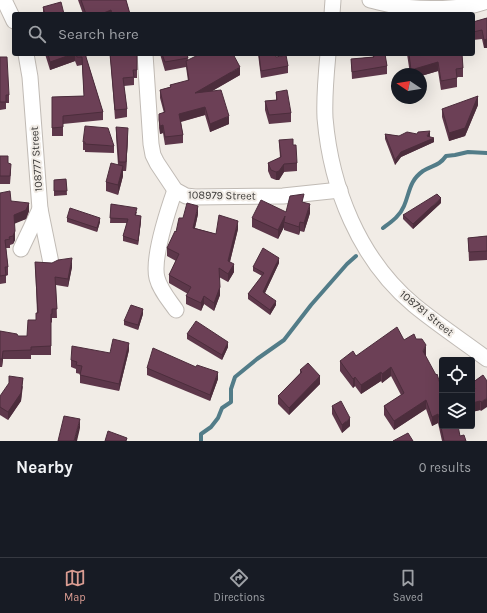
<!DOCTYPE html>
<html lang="en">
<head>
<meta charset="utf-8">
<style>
	:root { --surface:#171b24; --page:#242831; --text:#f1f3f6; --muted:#9ea1a6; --line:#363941; --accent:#da9c92 }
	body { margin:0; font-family:Karla,sans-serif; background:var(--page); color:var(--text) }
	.controls { position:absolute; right:12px; bottom:12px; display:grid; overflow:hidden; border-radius:4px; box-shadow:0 4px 16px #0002 }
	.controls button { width:36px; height:36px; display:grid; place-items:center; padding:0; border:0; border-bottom:1px solid var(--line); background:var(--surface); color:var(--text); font:20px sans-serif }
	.compass { position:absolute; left:391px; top:68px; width:36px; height:36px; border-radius:50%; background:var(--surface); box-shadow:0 4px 16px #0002; rotate:282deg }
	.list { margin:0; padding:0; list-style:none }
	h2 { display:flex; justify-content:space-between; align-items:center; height:52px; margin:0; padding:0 16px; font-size:17px }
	h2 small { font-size:13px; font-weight:400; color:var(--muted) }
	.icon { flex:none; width:22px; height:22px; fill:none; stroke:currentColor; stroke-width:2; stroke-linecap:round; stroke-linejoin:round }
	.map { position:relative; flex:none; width:487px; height:441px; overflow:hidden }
	.search { position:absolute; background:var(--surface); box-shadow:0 4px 16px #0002; left:12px; right:12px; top:12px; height:44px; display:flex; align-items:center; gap:10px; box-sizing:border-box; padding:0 14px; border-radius:4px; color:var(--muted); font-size:15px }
	.sheet { height:116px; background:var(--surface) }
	nav { display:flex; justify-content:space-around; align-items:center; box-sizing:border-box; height:56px; border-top:1px solid var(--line); background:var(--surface); font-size:11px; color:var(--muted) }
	nav a { display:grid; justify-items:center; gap:2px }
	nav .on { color:var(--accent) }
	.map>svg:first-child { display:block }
</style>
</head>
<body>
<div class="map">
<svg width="487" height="441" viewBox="0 0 487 441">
	<rect width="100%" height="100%" fill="#f1ece6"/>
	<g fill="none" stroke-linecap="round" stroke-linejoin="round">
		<!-- stream -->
		<g stroke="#527c88" stroke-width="4">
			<path d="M 383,228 C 391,222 400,216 404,206 C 410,192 409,181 423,171 C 433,165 439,166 446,156 L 455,155 L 468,152 L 487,153"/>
			<path d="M 201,441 L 201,434 L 211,427 L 218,418 L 222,408 L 231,402 L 231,389 L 235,377 L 257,359 L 284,340 L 311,305 L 347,264 L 356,256"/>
		</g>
		<!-- minor casing -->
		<g stroke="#c1bbb5" stroke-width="17">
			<g id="minor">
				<path d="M 4,0 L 14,21"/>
				<path d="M 370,0 C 379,2 389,5 398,6 C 421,10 465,10 487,1"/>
				<path d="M 332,14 L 333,0"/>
				<path d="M 26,54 L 30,77 L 40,209 L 51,263"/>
				<path d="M 145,54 L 151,144 L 153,155 L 157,163 L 175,190 L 186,196 L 195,197 L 283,196 L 340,190"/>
				<path d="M 328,54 C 326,75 324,97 325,118 C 331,188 359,259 414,305 C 437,324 463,341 487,359"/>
				<path d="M 175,190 C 168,210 152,259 157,278 C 160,290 169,300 176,310"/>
				<path d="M 21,249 L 40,209"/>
			</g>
		</g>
		<!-- minor -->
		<use href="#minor" stroke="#fff" stroke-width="15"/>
	</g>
	<!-- wall -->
	<g fill="#5d374a">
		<path d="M 78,0 L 126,0 L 130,14 L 83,14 Z"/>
		<path d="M 43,7 L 64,14 L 43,14 Z"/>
		<path d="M 487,18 L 487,48 L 484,48 L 482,39 L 473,40 L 473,22 Z"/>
		<path d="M 45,54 L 86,54 L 86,57 L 103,112 L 103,120 L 63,124 L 63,136 L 52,136 L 52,97 L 84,96 L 82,65 L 77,66 L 75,61 L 50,70 Z"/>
		<path d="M 110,54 L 137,54 L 137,78 L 134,78 L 134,85 L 124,86 L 127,109 L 127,117 L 115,119 Z"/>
		<path d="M 160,54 L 187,54 L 188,60 L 240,75 L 212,91 L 229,124 L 210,132 L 205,115 L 181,122 L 183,135 L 183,143 L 165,145 L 163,133 L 160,134 L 159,128 L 159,114 L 164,113 L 160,98 L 160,90 L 170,87 L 170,85 L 188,81 L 186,67 L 165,71 Z"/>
		<path d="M 258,54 L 276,54 L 276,57 L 288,66 L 288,73 L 261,78 Z"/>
		<path d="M 372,54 L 385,54 L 387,66 L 387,74 L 352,79 L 351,59 L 373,57 Z"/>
		<path d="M 407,54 L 462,54 L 463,68 L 463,77 L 457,77 L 457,87 L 441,90 L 438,71 L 421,76 L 421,74 L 410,74 Z"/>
		<path d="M 0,57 L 9,95 L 9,103 L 6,103 L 6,109 L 0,110 Z"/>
		<path d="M 276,92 L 291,113 L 291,122 L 269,124 L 265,110 L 265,101 L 276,100 Z"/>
		<path d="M 478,105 L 465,136 L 449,141 L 442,117 L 442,109 Z"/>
		<path d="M 116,127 L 128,137 L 126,171 L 123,171 L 123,176 L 118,195 L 106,191 L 106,182 L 118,165 L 116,136 Z"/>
		<path d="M 385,134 L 399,136 L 430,136 L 430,137 L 434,142 L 401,157 L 395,165 L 385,139 Z"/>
		<path d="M 279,140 L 293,145 L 297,163 L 297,171 L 284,172 L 279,180 L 276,180 L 271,178 L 268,171 L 268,163 L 280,158 Z"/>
		<path d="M 83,142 L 114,146 L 114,153 L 85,152 L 85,150 L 83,150 Z"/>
		<path d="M 0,156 L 8,163 L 11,172 L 10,184 L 0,184 Z"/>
		<path d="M 66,179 L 67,195 L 54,196 L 54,180 Z"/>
		<path d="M 0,193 L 11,201 L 29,211 L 26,219 L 14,223 L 15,240 L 13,244 L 10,245 L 10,248 L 6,248 L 8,267 L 8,275 L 6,276 L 6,283 L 0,284 Z"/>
		<path d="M 304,202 L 310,213 L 304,232 L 300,231 L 299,235 L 284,230 L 284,227 L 278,239 L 252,227 L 252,218 L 286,212 Z"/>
		<path d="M 441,203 L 413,229 L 403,219 L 403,215 Z"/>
		<path d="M 111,204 L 137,212 L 136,215 L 141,221 L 138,245 L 123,241 L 123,236 L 127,223 L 110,223 Z"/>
		<path d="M 198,214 L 195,228 L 216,234 L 238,229 L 230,262 L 234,272 L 228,282 L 219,277 L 220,295 L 214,311 L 204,304 L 201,311 L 186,304 L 186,296 L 188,294 L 169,283 L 169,275 L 176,261 L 167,256 L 167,248 L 176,232 L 183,218 Z"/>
		<path d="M 67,218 L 100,222 L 97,232 L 67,222 Z"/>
		<path d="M 487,236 L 487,260 L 469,261 L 468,238 Z"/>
		<path d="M 35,262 L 72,267 L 68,287 L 56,285 L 57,318 L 52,318 L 52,323 L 51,322 L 51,355 L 31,355 L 31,359 L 3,359 L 2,367 L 0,367 L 0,331 L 18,336 L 27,336 L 36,320 L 37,313 Z"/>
		<path d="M 279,263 L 265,293 L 276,305 L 270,315 L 248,299 L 248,294 L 262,276 L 253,271 L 253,267 Z"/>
		<path d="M 143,314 L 138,330 L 124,325 L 124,321 Z"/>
		<path d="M 187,334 L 228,347 L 222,360 L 187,339 Z"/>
		<path d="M 404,340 L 426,355 L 425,356 L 442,426 L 460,436 L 466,441 L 442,441 L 438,423 L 432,426 L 426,409 L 394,430 L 384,415 L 384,406 L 401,395 L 391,376 L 382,383 L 381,381 L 361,394 L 355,386 L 353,388 L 340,371 L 340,361 Z"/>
		<path d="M 129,350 L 119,391 L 80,383 L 80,374 L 76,373 L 76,369 L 71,367 L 71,360 Z"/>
		<path d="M 196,367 L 218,379 L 210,401 L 147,375 L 147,368 Z"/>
		<path d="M 300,370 L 320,384 L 289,415 L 278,404 L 278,396 L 300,373 Z"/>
		<path d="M 483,375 L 481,411 L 480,410 L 472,412 L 472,383 Z"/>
		<path d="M 23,386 L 21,401 L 8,420 L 0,415 L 0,396 Z"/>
		<path d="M 332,406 L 350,426 L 342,433 L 332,414 Z"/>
	</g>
	<!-- shaded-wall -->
	<g fill="#4c2d3c">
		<path d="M 111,10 L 111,14 L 101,14 Z"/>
		<path d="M 487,39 L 487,48 L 484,48 L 484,40 Z"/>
		<path d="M 73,54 L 75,54 L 75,61 L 50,70 L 50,62 Z"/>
		<path d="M 438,62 L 438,71 L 421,76 L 421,74 L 411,74 L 411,70 Z"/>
		<path d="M 240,67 L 240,75 L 195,101 L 195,93 Z"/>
		<path d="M 478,96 L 478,105 L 465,136 L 449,141 L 449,133 Z"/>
		<path d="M 205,107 L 205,115 L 179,122 L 179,114 Z"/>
		<path d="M 229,116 L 229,124 L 210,132 L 210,124 Z"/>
		<path d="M 163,125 L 163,133 L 160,134 L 160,126 Z"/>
		<path d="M 128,128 L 128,137 L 126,171 L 126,162 Z"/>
		<path d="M 430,131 L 430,136 L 428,140 L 434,138 L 434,142 L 401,157 L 395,165 L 395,160 L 401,152 L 427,136 Z"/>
		<path d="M 284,164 L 284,172 L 279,180 L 276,180 L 276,172 Z"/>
		<path d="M 123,166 L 123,176 L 118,195 L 118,185 Z"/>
		<path d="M 441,198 L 441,203 L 413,229 L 413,224 Z"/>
		<path d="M 29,203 L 29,211 L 26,219 L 14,224 L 14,215 Z"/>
		<path d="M 310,204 L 310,213 L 304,232 L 304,223 Z"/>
		<path d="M 198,206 L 198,214 L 193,236 L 193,228 Z"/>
		<path d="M 141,216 L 141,221 L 138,245 L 138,241 Z"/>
		<path d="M 285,216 L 284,222 L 284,227 L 278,239 L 278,230 Z"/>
		<path d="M 100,218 L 100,222 L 97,232 L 97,228 Z"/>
		<path d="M 238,221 L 238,229 L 228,269 L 228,261 Z"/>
		<path d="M 300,222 L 300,231 L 299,235 L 299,227 Z"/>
		<path d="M 15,231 L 15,240 L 13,244 L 13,236 Z"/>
		<path d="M 72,258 L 72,267 L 68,287 L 68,279 Z"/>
		<path d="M 279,258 L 279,263 L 263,297 L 263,292 Z"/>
		<path d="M 234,264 L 234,272 L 228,282 L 228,274 Z"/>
		<path d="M 220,287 L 220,295 L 214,311 L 214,303 Z"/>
		<path d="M 204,296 L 204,304 L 201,311 L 201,303 Z"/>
		<path d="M 276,301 L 276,305 L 270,315 L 270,310 Z"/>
		<path d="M 143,309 L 143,314 L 138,330 L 138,325 Z"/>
		<path d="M 228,342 L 228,347 L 222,360 L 222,355 Z"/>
		<path d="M 129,343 L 129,350 L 119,391 L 119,384 Z"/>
		<path d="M 426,345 L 426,355 L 423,360 L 423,351 Z"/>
		<path d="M 3,351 L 3,359 L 2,367 L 2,359 Z"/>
		<path d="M 391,367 L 391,376 L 382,383 L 382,374 Z"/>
		<path d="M 218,372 L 218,379 L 210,401 L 210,395 Z"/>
		<path d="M 381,372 L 381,381 L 361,394 L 361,385 Z"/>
		<path d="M 320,376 L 320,384 L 289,415 L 289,408 Z"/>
		<path d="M 355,377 L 355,386 L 353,388 L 353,379 Z"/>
		<path d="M 23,378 L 21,401 L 8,420 L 8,412 Z"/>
		<path d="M 487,398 L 487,407 L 481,411 L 481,402 Z"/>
		<path d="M 426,400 L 426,409 L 394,430 L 394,421 Z"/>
		<path d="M 480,401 L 480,410 L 472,412 L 472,403 Z"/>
		<path d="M 438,414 L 438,423 L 432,426 L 432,417 Z"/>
		<path d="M 350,418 L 350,426 L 342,433 L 342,425 Z"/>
		<path d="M 80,419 L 80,428 L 77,441 L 74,441 Z"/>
	</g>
	<!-- building -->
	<g fill="#6c4056" stroke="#4c2d3c">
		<path d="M 81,0 L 126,0 L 130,14 L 112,14 L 111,10 L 101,14 L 86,14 Z"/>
		<path d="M 61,2 L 64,14 L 45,14 L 43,7 Z"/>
		<path d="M 487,18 L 487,39 L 484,40 L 482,30 L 473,32 L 473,22 Z"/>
		<path d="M 48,54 L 73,54 L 50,62 Z"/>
		<path d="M 76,54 L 86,54 L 86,57 L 103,112 L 63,116 L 63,127 L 52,128 L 52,97 L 84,96 L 82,57 L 77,57 Z"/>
		<path d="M 110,54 L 137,54 L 137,70 L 133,70 L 134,77 L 123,78 L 127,109 L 115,110 Z"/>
		<path d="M 162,54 L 187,54 L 188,58 L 165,62 Z"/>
		<path d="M 200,54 L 233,54 L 240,67 L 195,93 L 221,90 L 229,116 L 210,124 L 205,107 L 179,114 L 183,135 L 165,137 L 163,125 L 160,126 L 159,120 L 159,114 L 165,112 L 160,90 L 171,87 L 170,85 L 189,80 L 186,61 Z"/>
		<path d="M 259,54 L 276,54 L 276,57 L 286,55 L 288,66 L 261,71 Z"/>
		<path d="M 373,54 L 385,54 L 387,66 L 352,72 L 351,59 L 374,57 Z"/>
		<path d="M 409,54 L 462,54 L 463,68 L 456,69 L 457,78 L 441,81 L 438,62 L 411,70 Z"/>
		<path d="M 0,57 L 7,57 L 9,95 L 6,95 L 6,102 L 0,102 Z"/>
		<path d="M 287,90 L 291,113 L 269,115 L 265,101 L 277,100 L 276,92 Z"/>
		<path d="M 478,96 L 465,128 L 449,133 L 442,109 Z"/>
		<path d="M 85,126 L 108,128 L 114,146 L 85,144 L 85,142 L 83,142 Z"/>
		<path d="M 116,127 L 128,128 L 126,162 L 119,162 Z"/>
		<path d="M 430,131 L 427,136 L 434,138 L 401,152 L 395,160 L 385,134 L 399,136 L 407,132 L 417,134 L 418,132 Z"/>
		<path d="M 293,139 L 293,145 L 296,145 L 297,163 L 284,164 L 279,171 L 276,172 L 271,170 L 268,163 L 281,157 L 279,140 Z"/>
		<path d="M 0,156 L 8,156 L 8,163 L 11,164 L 10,176 L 0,176 Z"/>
		<path d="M 111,163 L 123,166 L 118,185 L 106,182 Z"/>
		<path d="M 66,179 L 67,191 L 54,191 L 54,180 Z"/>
		<path d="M 10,191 L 11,201 L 29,203 L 26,210 L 14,215 L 15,231 L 13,236 L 9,237 L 10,239 L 5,240 L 8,267 L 5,267 L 6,275 L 0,276 L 0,193 Z"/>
		<path d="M 304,194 L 302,202 L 310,204 L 304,223 L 300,222 L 299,227 L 284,222 L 285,216 L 278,230 L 252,218 L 261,200 L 286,212 L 290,196 Z"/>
		<path d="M 437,194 L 441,198 L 413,224 L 403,215 Z"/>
		<path d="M 187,203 L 198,206 L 193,228 L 216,234 L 219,215 L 238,221 L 228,261 L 234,264 L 228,274 L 219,268 L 220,287 L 214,303 L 204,296 L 201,303 L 186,296 L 191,287 L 169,275 L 179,254 L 167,248 L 175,231 L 176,232 L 179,218 L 183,218 Z"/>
		<path d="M 111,204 L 137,208 L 135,215 L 141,216 L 138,241 L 123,236 L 128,219 L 110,218 Z"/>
		<path d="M 70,208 L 100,218 L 97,228 L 67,218 Z"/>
		<path d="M 487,236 L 487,251 L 469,252 L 468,238 Z"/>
		<path d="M 263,248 L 279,258 L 263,292 L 276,301 L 270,310 L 248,294 L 264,273 L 253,267 Z"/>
		<path d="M 72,258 L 68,279 L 55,277 L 57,309 L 52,309 L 52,314 L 51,314 L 51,346 L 31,347 L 31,350 L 3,351 L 2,359 L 0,359 L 0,331 L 17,334 L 18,336 L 27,336 L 28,320 L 36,320 L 36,313 L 38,313 L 35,262 L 52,263 L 58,260 Z"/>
		<path d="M 131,305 L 143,309 L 138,325 L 124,321 Z"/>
		<path d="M 196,321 L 228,342 L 222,355 L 187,334 Z"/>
		<path d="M 397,327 L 404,340 L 414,334 L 416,339 L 422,339 L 426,345 L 423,351 L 436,375 L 437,374 L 442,390 L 442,426 L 458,426 L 460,436 L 464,435 L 466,441 L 444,441 L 438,414 L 432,417 L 426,400 L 394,421 L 384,406 L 404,393 L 391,367 L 382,374 L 381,372 L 361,385 L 355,377 L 353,379 L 340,361 L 353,351 L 356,356 Z"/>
		<path d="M 113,339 L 129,343 L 119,384 L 80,375 L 82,366 L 76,365 L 77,362 L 71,360 L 72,346 L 110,353 Z"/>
		<path d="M 153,348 L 196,367 L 197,365 L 218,372 L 210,395 L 147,368 Z"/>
		<path d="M 308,363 L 320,376 L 289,408 L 278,396 L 302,372 L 300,370 Z"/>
		<path d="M 483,375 L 487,381 L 487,398 L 481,402 L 480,401 L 472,403 L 472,390 L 475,389 L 472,385 L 472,383 Z"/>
		<path d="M 9,376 L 23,378 L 21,393 L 8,412 L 0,407 L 0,396 L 9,383 Z"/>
		<path d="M 341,401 L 350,418 L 342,425 L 332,406 Z"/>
		<path d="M 64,416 L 80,419 L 74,441 L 58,441 Z"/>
		<path d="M 108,431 L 127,438 L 126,441 L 105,441 Z"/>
		<path d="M 408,433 L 413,441 L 393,441 Z"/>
	</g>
	<g text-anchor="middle" stroke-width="4" stroke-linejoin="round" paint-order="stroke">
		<!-- street labels -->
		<g font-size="11" fill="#3c3a38" stroke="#f1ece6">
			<text transform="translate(36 159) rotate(-94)" y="4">108777 Street</text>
			<text transform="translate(222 195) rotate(1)" y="4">108979 Street</text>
			<text transform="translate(427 313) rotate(39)" y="4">108781 Street</text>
		</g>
	</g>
</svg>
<div class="controls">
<button><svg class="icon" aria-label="locate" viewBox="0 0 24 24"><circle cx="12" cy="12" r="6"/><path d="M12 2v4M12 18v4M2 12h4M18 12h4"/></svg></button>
<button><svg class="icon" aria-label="layers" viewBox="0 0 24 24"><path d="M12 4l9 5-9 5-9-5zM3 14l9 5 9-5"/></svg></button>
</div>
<svg class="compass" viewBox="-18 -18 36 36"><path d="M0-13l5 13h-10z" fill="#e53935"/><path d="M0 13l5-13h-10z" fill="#9ea1a6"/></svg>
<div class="search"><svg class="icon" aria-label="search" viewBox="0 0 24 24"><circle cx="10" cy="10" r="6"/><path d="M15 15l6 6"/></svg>Search here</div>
</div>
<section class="sheet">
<h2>Nearby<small>0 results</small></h2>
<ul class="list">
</ul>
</section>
<nav>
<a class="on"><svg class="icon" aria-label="map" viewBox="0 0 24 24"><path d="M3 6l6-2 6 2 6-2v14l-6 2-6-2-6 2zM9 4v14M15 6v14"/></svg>Map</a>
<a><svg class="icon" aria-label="directions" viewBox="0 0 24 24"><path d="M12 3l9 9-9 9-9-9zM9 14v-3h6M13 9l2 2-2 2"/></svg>Directions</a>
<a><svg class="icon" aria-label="saved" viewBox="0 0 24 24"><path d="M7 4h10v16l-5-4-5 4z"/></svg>Saved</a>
</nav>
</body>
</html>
